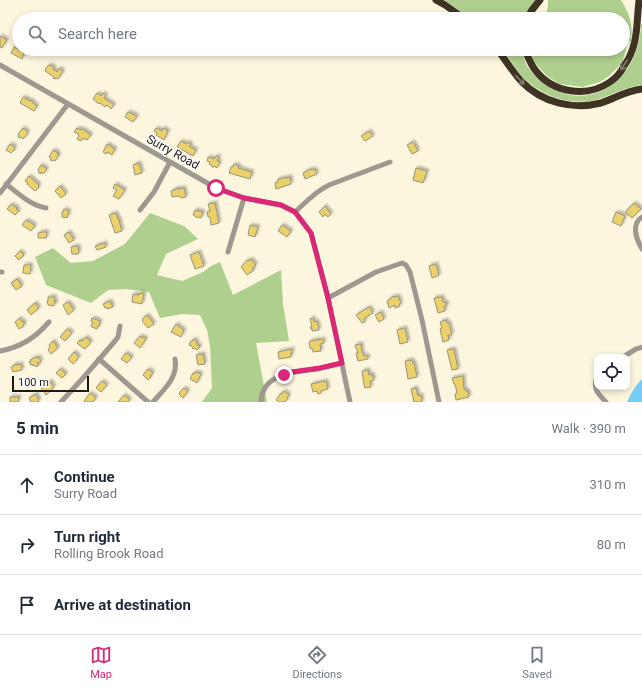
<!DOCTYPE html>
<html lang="en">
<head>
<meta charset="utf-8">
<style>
	:root { --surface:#fff; --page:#f6f6f7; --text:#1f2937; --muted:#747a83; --line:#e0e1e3; --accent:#db2777 }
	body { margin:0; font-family:Roboto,sans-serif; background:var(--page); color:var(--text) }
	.controls { position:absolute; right:12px; bottom:12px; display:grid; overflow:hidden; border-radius:8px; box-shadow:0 2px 6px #0003 }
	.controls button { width:36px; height:36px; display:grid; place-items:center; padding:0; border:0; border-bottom:1px solid var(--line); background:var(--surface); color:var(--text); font:20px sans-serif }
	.scale { position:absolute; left:12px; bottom:10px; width:77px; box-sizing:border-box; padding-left:4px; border:2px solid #1b1911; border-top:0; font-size:11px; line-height:14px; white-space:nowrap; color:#1b1911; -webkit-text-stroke:3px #fff; paint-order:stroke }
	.stop { position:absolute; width:12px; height:12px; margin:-9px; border:3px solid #db2777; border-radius:50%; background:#fff }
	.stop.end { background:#db2777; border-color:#fff; box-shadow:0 1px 4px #0008 }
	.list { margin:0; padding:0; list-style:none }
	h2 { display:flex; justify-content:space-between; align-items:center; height:52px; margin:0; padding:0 16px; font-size:17px }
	h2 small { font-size:13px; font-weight:400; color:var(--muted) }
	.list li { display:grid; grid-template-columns:26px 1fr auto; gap:12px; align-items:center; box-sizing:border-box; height:60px; padding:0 16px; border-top:1px solid var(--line) }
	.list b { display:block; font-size:15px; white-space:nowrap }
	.list p { margin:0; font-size:13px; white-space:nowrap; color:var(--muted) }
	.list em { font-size:13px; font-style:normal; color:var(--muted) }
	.icon { flex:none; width:22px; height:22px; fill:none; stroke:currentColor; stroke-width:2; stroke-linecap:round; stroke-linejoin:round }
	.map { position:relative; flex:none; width:642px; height:402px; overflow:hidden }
	.search { position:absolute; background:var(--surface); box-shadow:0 2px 6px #0003; left:12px; right:12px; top:12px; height:44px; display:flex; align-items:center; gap:10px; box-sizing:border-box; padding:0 14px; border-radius:22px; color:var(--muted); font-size:15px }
	.sheet { height:232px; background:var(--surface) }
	nav { display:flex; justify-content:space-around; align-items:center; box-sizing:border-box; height:56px; border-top:1px solid var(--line); background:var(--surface); font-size:11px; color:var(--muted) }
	nav a { display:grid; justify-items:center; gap:2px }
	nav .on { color:var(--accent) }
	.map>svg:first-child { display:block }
</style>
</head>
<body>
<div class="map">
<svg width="642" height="402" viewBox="0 0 642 402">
	<defs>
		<filter id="shadow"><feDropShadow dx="2" dy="-2" stdDeviation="1" flood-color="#0004"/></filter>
	</defs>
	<rect width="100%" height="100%" fill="#fcf6de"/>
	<!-- green -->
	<g fill="#afcf8e">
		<path d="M 444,0 L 536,0 L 525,19 L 472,19 Z"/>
		<path d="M 548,0 L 621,0 C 630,15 633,23 631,41 L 627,43 L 623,62 L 609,76 L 600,82 L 582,87 L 560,84 L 548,77 L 534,62 L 530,49 L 623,49 L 623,19 L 534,19 C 546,15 548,14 548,0 Z"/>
		<path d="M 641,23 L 642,25 L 642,85 C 626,86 611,96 595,100 C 569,106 538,95 520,74 C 514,66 509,57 502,49 L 521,49 C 523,54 524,59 526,64 C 531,73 543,84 552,89 C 601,113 641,70 641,23 Z"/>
		<path d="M 150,213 L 184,226 L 198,239 L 166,254 L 157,275 L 182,281 L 203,272 L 211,266 L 220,262 L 233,295 L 281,270 L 283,304 L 289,341 L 256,343 L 267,402 L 202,402 L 212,388 L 210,346 L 207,330 L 200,315 L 182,314 L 160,318 L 149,292 L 126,289 L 108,290 L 91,303 L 46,285 L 35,257 L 53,248 L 71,263 L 93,261 L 125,244 Z"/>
	</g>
	<!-- water -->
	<path fill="#75cdf5" d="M 642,379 L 642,402 L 627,402 C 631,393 635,386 642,379 Z"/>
	<!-- building -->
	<g fill="#ebd169" stroke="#98937e" filter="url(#shadow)">
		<path d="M 0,36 L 7,40 L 2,48 L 0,47 Z"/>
		<path d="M 14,47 L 24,53 L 22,59 L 11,53 Z"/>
		<path d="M 49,65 L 54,67 L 53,69 L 57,72 L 59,68 L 63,71 L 58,79 L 56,78 L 56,79 L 53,78 L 54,77 L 45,71 L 46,68 Z"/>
		<path d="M 97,93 L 101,96 L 103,93 L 106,95 L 104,98 L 114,105 L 111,109 L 107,105 L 105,107 L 100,103 L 99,104 L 93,99 Z"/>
		<path d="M 23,97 L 27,99 L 27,98 L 28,100 L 32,101 L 34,104 L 37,106 L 34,111 L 20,103 Z"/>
		<path d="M 128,112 L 137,116 L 133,122 L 125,117 Z"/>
		<path d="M 23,128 L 27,131 L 27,132 L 28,133 L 23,139 L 21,137 L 20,138 L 18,137 L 19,135 L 18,134 Z"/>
		<path d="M 77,128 L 81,130 L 82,129 L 91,135 L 87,140 L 83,138 L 81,141 L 77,139 L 79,136 L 78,135 L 79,134 L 74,132 Z"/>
		<path d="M 156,128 L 162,131 L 163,128 L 168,131 L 164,140 L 156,135 L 157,133 L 154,131 Z"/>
		<path d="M 369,131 L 373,136 L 365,141 L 361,136 Z"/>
		<path d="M 181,141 L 186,144 L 187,142 L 191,144 L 189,146 L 196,150 L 193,156 L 177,147 Z"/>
		<path d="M 413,142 L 418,151 L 412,154 L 407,145 Z"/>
		<path d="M 10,144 L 15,147 L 14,149 L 15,149 L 11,153 L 6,150 Z"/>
		<path d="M 107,144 L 115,149 L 112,155 L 107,152 L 106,154 L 103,152 Z"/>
		<path d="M 53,150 L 58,153 L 57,154 L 59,155 L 55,161 L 53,160 L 52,161 L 50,160 L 51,159 L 49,157 Z"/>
		<path d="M 216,156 L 219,157 L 217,161 L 220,162 L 217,168 L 214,166 L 214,167 L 212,167 L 212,166 L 209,164 L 210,162 L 207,161 L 208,157 L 214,159 Z"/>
		<path d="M 139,163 L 142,173 L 135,175 L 133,165 Z"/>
		<path d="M 234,164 L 239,166 L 238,168 L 252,172 L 250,179 L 229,173 L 231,167 L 233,167 Z"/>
		<path d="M 41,165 L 47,169 L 43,174 L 41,172 L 40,174 L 38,172 L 39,170 L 38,170 Z"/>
		<path d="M 416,168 L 427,171 L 423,183 L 413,180 Z"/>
		<path d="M 311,169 L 312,170 L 315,169 L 317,174 L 305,179 L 303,173 Z"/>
		<path d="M 29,176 L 39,185 L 38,186 L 39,187 L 35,191 L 27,184 L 28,183 L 25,181 Z"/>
		<path d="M 290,177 L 291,184 L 276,189 L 275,183 L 278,182 L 278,179 Z"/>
		<path d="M 115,184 L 125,190 L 119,199 L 113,196 L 117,190 L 113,188 Z"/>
		<path d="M 60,186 L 66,194 L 61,198 L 60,197 L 55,191 Z"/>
		<path d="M 177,188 L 177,189 L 184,188 L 186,197 L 181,198 L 179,196 L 172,197 L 171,191 L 175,190 L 175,189 Z"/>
		<path d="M 215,203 L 219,223 L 211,225 L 210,217 L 208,217 L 207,212 L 210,211 L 208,204 Z"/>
		<path d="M 634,203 L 641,209 L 632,218 L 625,212 Z"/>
		<path d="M 11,204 L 15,207 L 16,207 L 17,208 L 16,209 L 19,211 L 15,215 L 7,209 Z"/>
		<path d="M 325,206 L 331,214 L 328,217 L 325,214 L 323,217 L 319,212 Z"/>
		<path d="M 64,209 L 69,211 L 67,218 L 62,217 L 62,212 L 63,212 Z"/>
		<path d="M 195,210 L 203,212 L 201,218 L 199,217 L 198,218 L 193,215 Z"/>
		<path d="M 616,212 L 625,216 L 621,226 L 612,222 Z"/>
		<path d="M 116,213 L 118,219 L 119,219 L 120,221 L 119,221 L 122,231 L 115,233 L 109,215 Z"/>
		<path d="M 26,220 L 29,222 L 30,222 L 35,226 L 31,231 L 22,225 Z"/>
		<path d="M 250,225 L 258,227 L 255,237 L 248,235 Z"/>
		<path d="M 282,225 L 291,231 L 287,237 L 278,231 Z"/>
		<path d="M 41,232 L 47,232 L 46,238 L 38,238 L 38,233 L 40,233 Z"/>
		<path d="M 69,232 L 74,240 L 69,243 L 64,235 Z"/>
		<path d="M 105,243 L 106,247 L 97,250 L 95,246 Z"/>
		<path d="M 78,246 L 79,253 L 76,255 L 76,254 L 72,254 L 71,247 Z"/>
		<path d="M 20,251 L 24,255 L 19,260 L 15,256 Z"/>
		<path d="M 199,252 L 204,266 L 195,269 L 190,255 Z"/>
		<path d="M 251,259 L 256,265 L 252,268 L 254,270 L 247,275 L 241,267 L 247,260 L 249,261 Z"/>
		<path d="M 436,264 L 439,275 L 438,276 L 432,278 L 429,266 Z"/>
		<path d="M 24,265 L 31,265 L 30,274 L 23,273 Z"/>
		<path d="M 17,279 L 22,286 L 16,290 L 11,283 Z"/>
		<path d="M 139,293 L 144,294 L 142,304 L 132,302 L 133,294 L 139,295 Z"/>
		<path d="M 394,296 L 394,297 L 398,296 L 401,303 L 399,304 L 400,306 L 395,308 L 395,305 L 389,308 L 387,301 Z"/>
		<path d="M 48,297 L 55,297 L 54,301 L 56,301 L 56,303 L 54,303 L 54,306 L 48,305 L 47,301 L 48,301 Z"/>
		<path d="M 442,297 L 443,302 L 446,302 L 447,306 L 444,306 L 445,311 L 438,313 L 434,298 Z"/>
		<path d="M 110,301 L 113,307 L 107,309 L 106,307 L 105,308 L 103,304 Z"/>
		<path d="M 68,302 L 74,310 L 68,315 L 63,305 Z"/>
		<path d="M 35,303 L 39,308 L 31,315 L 27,310 Z"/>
		<path d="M 369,307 L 373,313 L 365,318 L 364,320 L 365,322 L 362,323 L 356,315 Z"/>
		<path d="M 381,312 L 384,319 L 379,322 L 375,315 Z"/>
		<path d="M 147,315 L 154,324 L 148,328 L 142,321 L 143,320 L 142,319 Z"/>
		<path d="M 20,318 L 22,322 L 23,321 L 25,323 L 23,324 L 24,326 L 19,329 L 15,322 Z"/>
		<path d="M 92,318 L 100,321 L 99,324 L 100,325 L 99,326 L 98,325 L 97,329 L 92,327 L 91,326 L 93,322 L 91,321 Z"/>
		<path d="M 313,318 L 314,322 L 317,321 L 319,330 L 312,331 L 312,328 L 311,329 L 310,327 L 312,327 L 310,319 Z"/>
		<path d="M 446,320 L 447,323 L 449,323 L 452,335 L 448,335 L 449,340 L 443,342 L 440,329 L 442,328 L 440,322 Z"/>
		<path d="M 176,324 L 178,325 L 178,326 L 184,330 L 181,337 L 171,332 Z"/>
		<path d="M 404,328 L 405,328 L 408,342 L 400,344 L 397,330 Z"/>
		<path d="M 67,329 L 72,333 L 65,341 L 60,337 Z"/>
		<path d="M 140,336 L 143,338 L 144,337 L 146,339 L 140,348 L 134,343 Z"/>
		<path d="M 86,337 L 91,342 L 85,349 L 83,348 L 77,343 L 80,340 L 82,341 Z"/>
		<path d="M 195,339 L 198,346 L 199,345 L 200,347 L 197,350 L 195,348 L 193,349 L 191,345 L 190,346 L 189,344 L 190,343 L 190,342 Z"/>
		<path d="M 323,339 L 324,343 L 320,344 L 321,351 L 313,352 L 313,349 L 311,349 L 310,348 L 309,342 L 310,342 L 310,341 Z"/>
		<path d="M 53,341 L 58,348 L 51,354 L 48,350 L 50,347 L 49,345 Z"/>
		<path d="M 361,344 L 362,352 L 364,356 L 368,356 L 368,359 L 358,361 L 356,353 L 358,353 L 355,345 Z"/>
		<path d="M 292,349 L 292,353 L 291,353 L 291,357 L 279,359 L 278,352 Z"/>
		<path d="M 454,349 L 458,369 L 452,370 L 447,350 Z"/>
		<path d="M 74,352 L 79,357 L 73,364 L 68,359 Z"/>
		<path d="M 126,353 L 132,357 L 127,363 L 121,359 Z"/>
		<path d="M 203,354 L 205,364 L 198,365 L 196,355 Z"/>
		<path d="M 36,357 L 36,358 L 39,357 L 41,362 L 37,363 L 39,365 L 36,367 L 34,365 L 33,366 L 32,364 L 31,365 L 29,362 L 31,362 L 30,360 Z"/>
		<path d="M 412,360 L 413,363 L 414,363 L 417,377 L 408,379 L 405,361 Z"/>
		<path d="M 16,364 L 16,365 L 21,364 L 22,370 L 13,372 L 11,367 Z"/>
		<path d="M 60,369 L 66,374 L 62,378 L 56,373 Z"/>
		<path d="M 148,369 L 153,373 L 150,376 L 151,377 L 148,380 L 143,375 Z"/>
		<path d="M 368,370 L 369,375 L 372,374 L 374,380 L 370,381 L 371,387 L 365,388 L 364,385 L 362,371 Z"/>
		<path d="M 195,372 L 201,374 L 197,383 L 190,379 L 193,373 L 194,374 Z"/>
		<path d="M 463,376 L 464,389 L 465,389 L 466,391 L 468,391 L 469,397 L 456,400 L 455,394 L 457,393 L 455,384 L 454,384 L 452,378 Z"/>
		<path d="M 50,381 L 54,387 L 46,395 L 41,388 Z"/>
		<path d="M 102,381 L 107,385 L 101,392 L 96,388 Z"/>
		<path d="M 326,381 L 328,389 L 321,391 L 321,393 L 318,394 L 317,391 L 313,392 L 311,384 Z"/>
		<path d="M 184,388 L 188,391 L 183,398 L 179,394 L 180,393 L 179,393 Z"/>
		<path d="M 416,388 L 418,396 L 421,395 L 422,402 L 414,402 L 411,389 Z"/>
		<path d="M 284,391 L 289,395 L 287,398 L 288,398 L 285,402 L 279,402 L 276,400 L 281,393 L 282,394 Z"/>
		<path d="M 90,393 L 96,398 L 93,402 L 86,402 L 84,401 Z"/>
		<path d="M 36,394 L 39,401 L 37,402 L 31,402 L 29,398 Z"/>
		<path d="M 124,395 L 130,400 L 128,402 L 118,402 Z"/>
		<path d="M 10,397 L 19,397 L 18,402 L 10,402 Z"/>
	</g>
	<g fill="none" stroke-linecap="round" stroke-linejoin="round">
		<!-- minor -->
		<g stroke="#9e9890" stroke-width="5">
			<path d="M 0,65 L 216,188 L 244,198 L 281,205 L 295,212 L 311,233 L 328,298 L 350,402"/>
			<path d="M 6,184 C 19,194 30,205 46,208"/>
			<path d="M 0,193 L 68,104"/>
			<path d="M 140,210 L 154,192 L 170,162"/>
			<path d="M 295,212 C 306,202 316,191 329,185 L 390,162"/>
			<path d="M 642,217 C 631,224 636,239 642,249"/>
			<path d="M 228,252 L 244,198"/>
			<path d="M 0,272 L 2,272"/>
			<path d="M 328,298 L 376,272 L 402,263 L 406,265 L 410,272 L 422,320 L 439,402"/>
			<path d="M 0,351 C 21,347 35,338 49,322"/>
			<path d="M 623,357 L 636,349 L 642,347"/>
			<path d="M 99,359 L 148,402"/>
			<path d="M 597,378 C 592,388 599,395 606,402"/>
			<path d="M 61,402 L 83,378 L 115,341 L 118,337 L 120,326"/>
			<path d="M 153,402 C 165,388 178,378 175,359"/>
			<path d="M 261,402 C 262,373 295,372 317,369 C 325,367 333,365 342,363"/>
		</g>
		<!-- highway -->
		<g stroke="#3f3424" stroke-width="7">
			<path d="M 436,0 L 445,5 L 465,19"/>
			<path d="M 527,19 L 532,10 L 540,0"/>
			<path d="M 497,49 C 505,59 512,71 521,81 C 542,103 573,110 601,103 C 616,98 625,91 642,89"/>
			<path d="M 525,49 C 528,57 530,64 536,71 C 553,93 587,98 610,82 C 616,78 621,72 624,66 C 639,45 636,25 639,1"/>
		</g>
	</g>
	<!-- one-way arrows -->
	<defs><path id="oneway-shaft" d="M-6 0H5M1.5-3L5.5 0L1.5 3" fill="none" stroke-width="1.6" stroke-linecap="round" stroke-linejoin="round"/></defs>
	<g stroke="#827b71">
		<use href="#oneway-shaft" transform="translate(624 65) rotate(123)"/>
		<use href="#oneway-shaft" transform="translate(520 80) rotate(47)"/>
	</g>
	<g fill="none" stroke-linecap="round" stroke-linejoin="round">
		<!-- route -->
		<path stroke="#db2777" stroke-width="5" d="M 216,188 L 244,198 L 281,205 L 295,212 L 311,233 L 328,298 L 342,363 L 320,368 L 292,372 L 284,375"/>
	</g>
	<g text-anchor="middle" stroke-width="3" stroke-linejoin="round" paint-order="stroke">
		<!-- street labels -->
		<g font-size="12" fill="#1b1911" stroke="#fff">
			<text transform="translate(173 152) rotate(29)" y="4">Surry Road</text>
		</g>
	</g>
</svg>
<div class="controls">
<button><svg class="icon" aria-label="locate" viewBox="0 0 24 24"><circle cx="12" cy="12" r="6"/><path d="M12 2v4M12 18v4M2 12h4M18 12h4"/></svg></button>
</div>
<div class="scale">100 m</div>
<div class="stop" style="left:216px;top:188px"></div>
<div class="stop end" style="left:284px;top:375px"></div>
<div class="search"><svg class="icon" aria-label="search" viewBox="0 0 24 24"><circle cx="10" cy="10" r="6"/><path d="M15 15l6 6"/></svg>Search here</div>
</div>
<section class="sheet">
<h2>5 min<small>Walk · 390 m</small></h2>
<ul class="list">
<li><svg class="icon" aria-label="ahead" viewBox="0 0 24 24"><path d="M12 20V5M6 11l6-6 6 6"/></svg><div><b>Continue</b><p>Surry Road</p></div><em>310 m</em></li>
<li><svg class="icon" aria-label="right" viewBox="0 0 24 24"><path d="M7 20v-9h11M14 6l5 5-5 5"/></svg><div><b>Turn right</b><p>Rolling Brook Road</p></div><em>80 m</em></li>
<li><svg class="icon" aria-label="arrive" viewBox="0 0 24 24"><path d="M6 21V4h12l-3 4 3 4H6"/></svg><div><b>Arrive at destination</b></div></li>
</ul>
</section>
<nav>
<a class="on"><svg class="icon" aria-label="map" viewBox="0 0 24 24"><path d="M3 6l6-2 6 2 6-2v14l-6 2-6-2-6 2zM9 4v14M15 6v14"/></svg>Map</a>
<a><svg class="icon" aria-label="directions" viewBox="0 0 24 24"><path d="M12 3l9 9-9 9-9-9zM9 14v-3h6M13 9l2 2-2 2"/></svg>Directions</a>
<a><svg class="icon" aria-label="saved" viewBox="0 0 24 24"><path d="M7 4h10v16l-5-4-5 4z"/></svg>Saved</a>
</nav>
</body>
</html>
